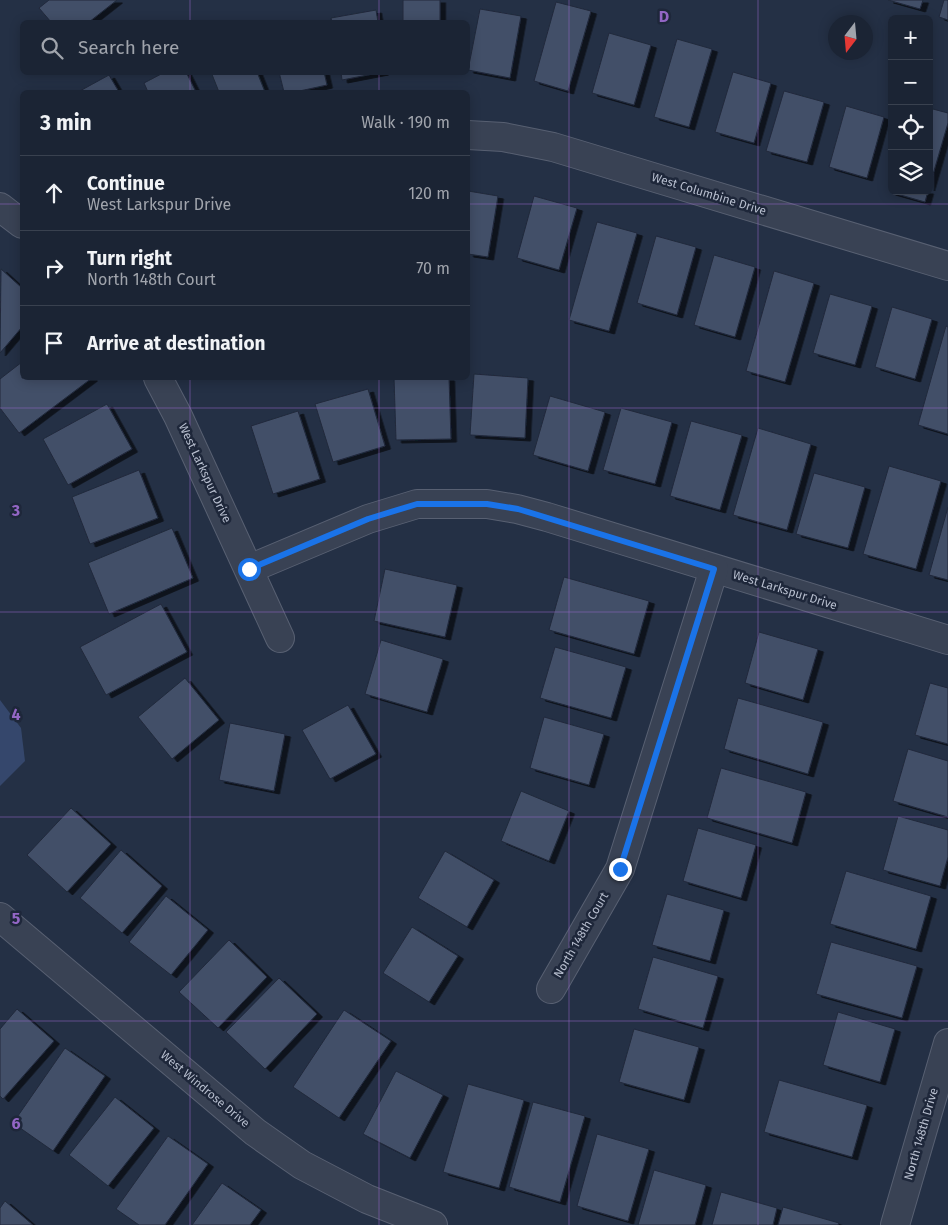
<!DOCTYPE html>
<html lang="en">
<head>
<meta charset="utf-8">
<style>
	:root { --surface:#1b2434; --page:#242c3c; --text:#f1f3f6; --muted:#a0a4ac; --line:#39414f }
	body { margin:0; font-family:"Fira Sans",sans-serif; background:var(--page); color:var(--text) }
	.controls { position:absolute; right:15px; top:15px; display:grid; overflow:hidden; border-radius:8px; box-shadow:0 2px 12px #0003 }
	.controls button { width:45px; height:45px; display:grid; place-items:center; padding:0; border:0; border-bottom:1px solid var(--line); background:var(--surface); color:var(--text); font:25px sans-serif }
	.compass { position:absolute; left:828px; top:15px; width:45px; height:45px; border-radius:50%; background:var(--surface); box-shadow:0 2px 12px #0003; rotate:196deg }
	.stop { position:absolute; width:15px; height:15px; margin:-11px; border:4px solid #1a73e8; border-radius:50%; background:#fff }
	.stop.end { background:#1a73e8; border-color:#fff; box-shadow:0 1px 5px #0008 }
	.list { margin:0; padding:0; list-style:none }
	h2 { display:flex; justify-content:space-between; align-items:center; height:65px; margin:0; padding:0 20px; font-size:21px }
	h2 small { font-size:16px; font-weight:400; color:var(--muted) }
	.list li { display:grid; grid-template-columns:32px 1fr auto; gap:15px; align-items:center; box-sizing:border-box; height:75px; padding:0 20px; border-top:1px solid var(--line) }
	.list b { display:block; font-size:19px; white-space:nowrap }
	.list p { margin:0; font-size:16px; white-space:nowrap; color:var(--muted) }
	.list em { font-size:16px; font-style:normal; color:var(--muted) }
	.icon { flex:none; width:28px; height:28px; fill:none; stroke:currentColor; stroke-width:2; stroke-linecap:round; stroke-linejoin:round }
	.map { position:relative; flex:none; width:948px; height:1225px; overflow:hidden }
	.search { position:absolute; background:var(--surface); box-shadow:0 2px 12px #0003; left:20px; top:20px; width:450px; height:55px; display:flex; align-items:center; gap:12px; box-sizing:border-box; padding:0 18px; border-radius:8px; color:var(--muted); font-size:19px }
	.panel { position:absolute; background:var(--surface); box-shadow:0 2px 12px #0003; left:20px; top:90px; width:450px; height:290px; border-radius:8px }
	.map>svg:first-child { display:block }
</style>
</head>
<body>
<div class="map">
<svg width="948" height="1225" viewBox="0 0 948 1225">
	<defs>
		<filter id="shadow"><feDropShadow dx="5.5" dy="3" stdDeviation="0" flood-color="#0009"/></filter>
	</defs>
	<rect width="100%" height="100%" fill="#243045"/>
	<!-- water -->
	<path fill="#35476c" d="M 0,700 L 21,728 L 25,761 L 0,786 Z"/>
	<!-- building -->
	<g fill="#434f67" stroke="#20293c" filter="url(#shadow)">
		<path d="M 49,0 L 117,0 L 89,22 L 51,22 L 39,8 Z"/>
		<rect x="403" y="0" width="37" height="22"/>
		<path d="M 888,0 L 923,0 L 920,9 Z"/>
		<path d="M 944,0 L 948,0 L 948,20 L 939,17 Z"/>
		<path d="M 556,2 L 591,11 L 568,91 L 534,81 Z"/>
		<path d="M 480,9 L 521,16 L 510,78 L 468,70 Z"/>
		<path d="M 376,10 L 378,22 L 332,22 L 331,18 Z"/>
		<path d="M 609,33 L 651,45 L 634,105 L 592,93 Z"/>
		<path d="M 677,39 L 712,49 L 689,127 L 654,117 Z"/>
		<path d="M 165,72 L 186,72 L 196,92 L 148,92 L 144,83 Z"/>
		<path d="M 211,72 L 257,72 L 265,92 L 219,92 Z"/>
		<path d="M 279,72 L 324,72 L 327,85 L 295,92 L 284,92 Z"/>
		<path d="M 341,72 L 383,72 L 342,80 Z"/>
		<path d="M 733,72 L 771,83 L 754,143 L 715,132 Z"/>
		<path d="M 109,75 L 119,92 L 78,92 Z"/>
		<path d="M 784,91 L 824,102 L 807,162 L 766,151 Z"/>
		<path d="M 846,106 L 884,117 L 867,178 L 829,167 Z"/>
		<path d="M 929,108 L 948,113 L 948,123 L 929,188 Z"/>
		<path d="M 892,186 L 892,191 L 928,191 L 925,202 L 890,192 Z"/>
		<path d="M 468,191 L 498,196 L 488,257 L 468,254 Z"/>
		<path d="M 534,196 L 577,208 L 559,270 L 517,258 Z"/>
		<path d="M 597,222 L 637,233 L 609,331 L 569,320 Z"/>
		<path d="M 656,236 L 696,247 L 677,315 L 637,303 Z"/>
		<path d="M 714,255 L 755,267 L 735,337 L 694,325 Z"/>
		<path d="M 1,269 L 22,288 L 22,327 L 0,353 Z"/>
		<path d="M 774,271 L 814,283 L 785,382 L 746,371 Z"/>
		<path d="M 830,294 L 872,306 L 855,365 L 813,353 Z"/>
		<path d="M 892,307 L 932,319 L 915,379 L 875,367 Z"/>
		<path d="M 946,326 L 948,327 L 948,434 L 918,425 Z"/>
		<path d="M 22,362 L 22,378 L 92,378 L 19,433 L 0,408 L 0,379 Z"/>
		<path d="M 474,374 L 528,378 L 525,438 L 470,435 Z"/>
		<path d="M 394,378 L 449,378 L 451,439 L 396,440 Z"/>
		<path d="M 368,389 L 385,446 L 333,462 L 315,404 Z"/>
		<path d="M 550,396 L 605,412 L 588,471 L 533,455 Z"/>
		<path d="M 107,404 L 132,449 L 68,485 L 43,439 Z"/>
		<path d="M 621,408 L 672,422 L 655,484 L 603,470 Z"/>
		<path d="M 298,411 L 320,479 L 273,494 L 251,426 Z"/>
		<path d="M 691,421 L 742,435 L 720,510 L 670,496 Z"/>
		<path d="M 758,428 L 811,444 L 787,530 L 733,515 Z"/>
		<path d="M 889,466 L 941,481 L 916,569 L 863,554 Z"/>
		<path d="M 139,470 L 158,518 L 90,544 L 72,497 Z"/>
		<path d="M 814,473 L 865,487 L 848,548 L 796,534 Z"/>
		<path d="M 948,507 L 948,580 L 929,575 Z"/>
		<path d="M 172,528 L 193,578 L 109,614 L 88,563 Z"/>
		<path d="M 385,569 L 457,585 L 445,637 L 374,621 Z"/>
		<path d="M 564,577 L 649,601 L 634,654 L 549,630 Z"/>
		<path d="M 161,604 L 187,652 L 106,695 L 80,647 Z"/>
		<path d="M 759,632 L 818,649 L 803,700 L 745,683 Z"/>
		<path d="M 381,640 L 443,659 L 427,712 L 365,694 Z"/>
		<path d="M 555,647 L 626,667 L 611,718 L 540,698 Z"/>
		<path d="M 185,678 L 219,720 L 172,759 L 138,717 Z"/>
		<path d="M 930,683 L 948,688 L 948,744 L 915,735 Z"/>
		<path d="M 738,698 L 823,722 L 808,774 L 724,749 Z"/>
		<path d="M 348,705 L 376,754 L 330,779 L 302,730 Z"/>
		<path d="M 544,717 L 604,734 L 589,785 L 530,768 Z"/>
		<path d="M 230,723 L 285,734 L 274,791 L 219,780 Z"/>
		<path d="M 908,749 L 948,761 L 948,817 L 893,801 Z"/>
		<path d="M 721,768 L 806,792 L 792,843 L 707,818 Z"/>
		<path d="M 521,791 L 569,811 L 549,861 L 501,841 Z"/>
		<path d="M 71,808 L 111,844 L 67,892 L 27,855 Z"/>
		<path d="M 898,816 L 948,830 L 948,857 L 940,886 L 883,870 Z"/>
		<path d="M 698,828 L 756,845 L 741,898 L 683,881 Z"/>
		<path d="M 121,850 L 162,886 L 122,933 L 80,898 Z"/>
		<path d="M 445,851 L 494,880 L 467,927 L 418,898 Z"/>
		<path d="M 846,871 L 931,896 L 916,949 L 830,924 Z"/>
		<path d="M 667,894 L 724,910 L 710,961 L 652,945 Z"/>
		<path d="M 166,896 L 208,930 L 171,975 L 129,942 Z"/>
		<path d="M 412,927 L 458,956 L 429,1002 L 383,973 Z"/>
		<path d="M 229,940 L 267,977 L 218,1028 L 179,992 Z"/>
		<path d="M 831,942 L 917,966 L 902,1018 L 816,994 Z"/>
		<path d="M 653,957 L 718,976 L 703,1028 L 638,1009 Z"/>
		<path d="M 279,978 L 317,1014 L 265,1069 L 226,1032 Z"/>
		<path d="M 17,1009 L 54,1041 L 3,1099 L 0,1096 L 0,1029 Z"/>
		<path d="M 344,1010 L 391,1041 L 339,1118 L 293,1087 Z"/>
		<path d="M 838,1012 L 895,1029 L 880,1082 L 823,1065 Z"/>
		<path d="M 634,1029 L 699,1047 L 684,1100 L 619,1082 Z"/>
		<path d="M 65,1048 L 105,1076 L 53,1151 L 13,1123 Z"/>
		<path d="M 396,1071 L 443,1095 L 410,1158 L 363,1134 Z"/>
		<path d="M 779,1080 L 867,1105 L 852,1157 L 764,1132 Z"/>
		<path d="M 468,1084 L 524,1100 L 499,1188 L 443,1172 Z"/>
		<path d="M 115,1097 L 154,1128 L 108,1186 L 69,1155 Z"/>
		<path d="M 533,1102 L 585,1116 L 560,1202 L 509,1187 Z"/>
		<path d="M 597,1134 L 649,1149 L 628,1221 L 577,1206 Z"/>
		<path d="M 168,1136 L 208,1164 L 165,1225 L 139,1225 L 116,1209 Z"/>
		<path d="M 654,1170 L 706,1185 L 695,1225 L 638,1225 Z"/>
		<path d="M 222,1183 L 261,1210 L 250,1225 L 192,1225 Z"/>
		<path d="M 721,1192 L 777,1208 L 773,1225 L 712,1225 Z"/>
		<path d="M 5,1201 L 33,1225 L 0,1225 L 0,1208 Z"/>
		<path d="M 783,1207 L 839,1223 L 838,1225 L 778,1225 Z"/>
	</g>
	<g fill="none" stroke-linecap="round" stroke-linejoin="round">
		<!-- street casing -->
		<g stroke="#586072" stroke-width="30">
			<g id="street">
				<path d="M 468,135 L 503,137 L 553,147 L 948,266"/>
				<path d="M 0,207 L 22,224"/>
				<path d="M 158,378 L 178,416 L 280,638"/>
				<path d="M 249,569 L 368,519 L 417,504 L 487,504 L 517,509 L 547,517 L 948,640"/>
				<path d="M 0,917 L 255,1132 L 302,1165 L 367,1199 L 433,1225"/>
				<path d="M 551,989 L 620,869 L 714,569"/>
				<path d="M 895,1225 L 948,1043"/>
			</g>
		</g>
		<!-- street -->
		<use href="#street" stroke="#394254" stroke-width="28"/>
	</g>
	<g fill="none" stroke-linecap="round" stroke-linejoin="round">
		<!-- route -->
		<path stroke="#1a73e8" stroke-width="6" d="M 249,569 L 368,519 L 417,504 L 487,504 L 518,509 L 714,569 L 620,869"/>
	</g>
	<!-- grid -->
	<path fill="none" stroke="#9366c5" stroke-width="1" stroke-opacity="0.55" d="M 190,0 L 190,22M 379,0 L 379,22M 569,0 L 569,1225M 758,0 L 758,1225M 190,72 L 190,92M 379,72 L 379,92M 0,204 L 22,204M 468,204 L 948,204M 190,378 L 190,1225M 379,378 L 379,1225M 0,408 L 948,408M 0,612 L 948,612M 0,817 L 948,817M 0,1021 L 948,1021"/>
	<g text-anchor="middle" stroke-width="5" stroke-linejoin="round" paint-order="stroke">
		<!-- street labels -->
		<g font-size="12" fill="#b7bece" stroke="#1e273a">
			<text transform="translate(709 194) rotate(17)" y="4">West Columbine Drive</text>
			<text transform="translate(205 473) rotate(65)" y="4">West Larkspur Drive</text>
			<text transform="translate(785 590) rotate(17)" y="4">West Larkspur Drive</text>
			<text transform="translate(581 935) rotate(-60)" y="4">North 148th Court</text>
			<text transform="translate(205 1089) rotate(40)" y="4">West Windrose Drive</text>
			<text transform="translate(921 1134) rotate(-74)" y="4">North 148th Drive</text>
		</g>
	</g>
	<g font-size="16" text-anchor="middle" font-weight="bold" fill="#9366c5" stroke="#1e273a" stroke-width="5" stroke-linejoin="round" paint-order="stroke">
		<text x="664" y="22">D</text>
		<text x="16" y="516">3</text>
		<text x="16" y="720">4</text>
		<text x="16" y="924">5</text>
		<text x="16" y="1129">6</text>
	</g>
</svg>
<div class="controls">
<button>+</button>
<button>−</button>
<button><svg class="icon" aria-label="locate" viewBox="0 0 24 24"><circle cx="12" cy="12" r="6"/><path d="M12 2v4M12 18v4M2 12h4M18 12h4"/></svg></button>
<button><svg class="icon" aria-label="layers" viewBox="0 0 24 24"><path d="M12 4l9 5-9 5-9-5zM3 14l9 5 9-5"/></svg></button>
</div>
<svg class="compass" viewBox="-18 -18 36 36"><path d="M0-13l5 13h-10z" fill="#e53935"/><path d="M0 13l5-13h-10z" fill="#a0a4ac"/></svg>
<div class="stop" style="left:249px;top:569px"></div>
<div class="stop end" style="left:620px;top:869px"></div>
<div class="search"><svg class="icon" aria-label="search" viewBox="0 0 24 24"><circle cx="10" cy="10" r="6"/><path d="M15 15l6 6"/></svg>Search here</div>
<section class="panel">
<h2>3 min<small>Walk · 190 m</small></h2>
<ul class="list">
<li><svg class="icon" aria-label="ahead" viewBox="0 0 24 24"><path d="M12 20V5M6 11l6-6 6 6"/></svg><div><b>Continue</b><p>West Larkspur Drive</p></div><em>120 m</em></li>
<li><svg class="icon" aria-label="right" viewBox="0 0 24 24"><path d="M7 20v-9h11M14 6l5 5-5 5"/></svg><div><b>Turn right</b><p>North 148th Court</p></div><em>70 m</em></li>
<li><svg class="icon" aria-label="arrive" viewBox="0 0 24 24"><path d="M6 21V4h12l-3 4 3 4H6"/></svg><div><b>Arrive at destination</b></div></li>
</ul>
</section>
</div>
</body>
</html>
